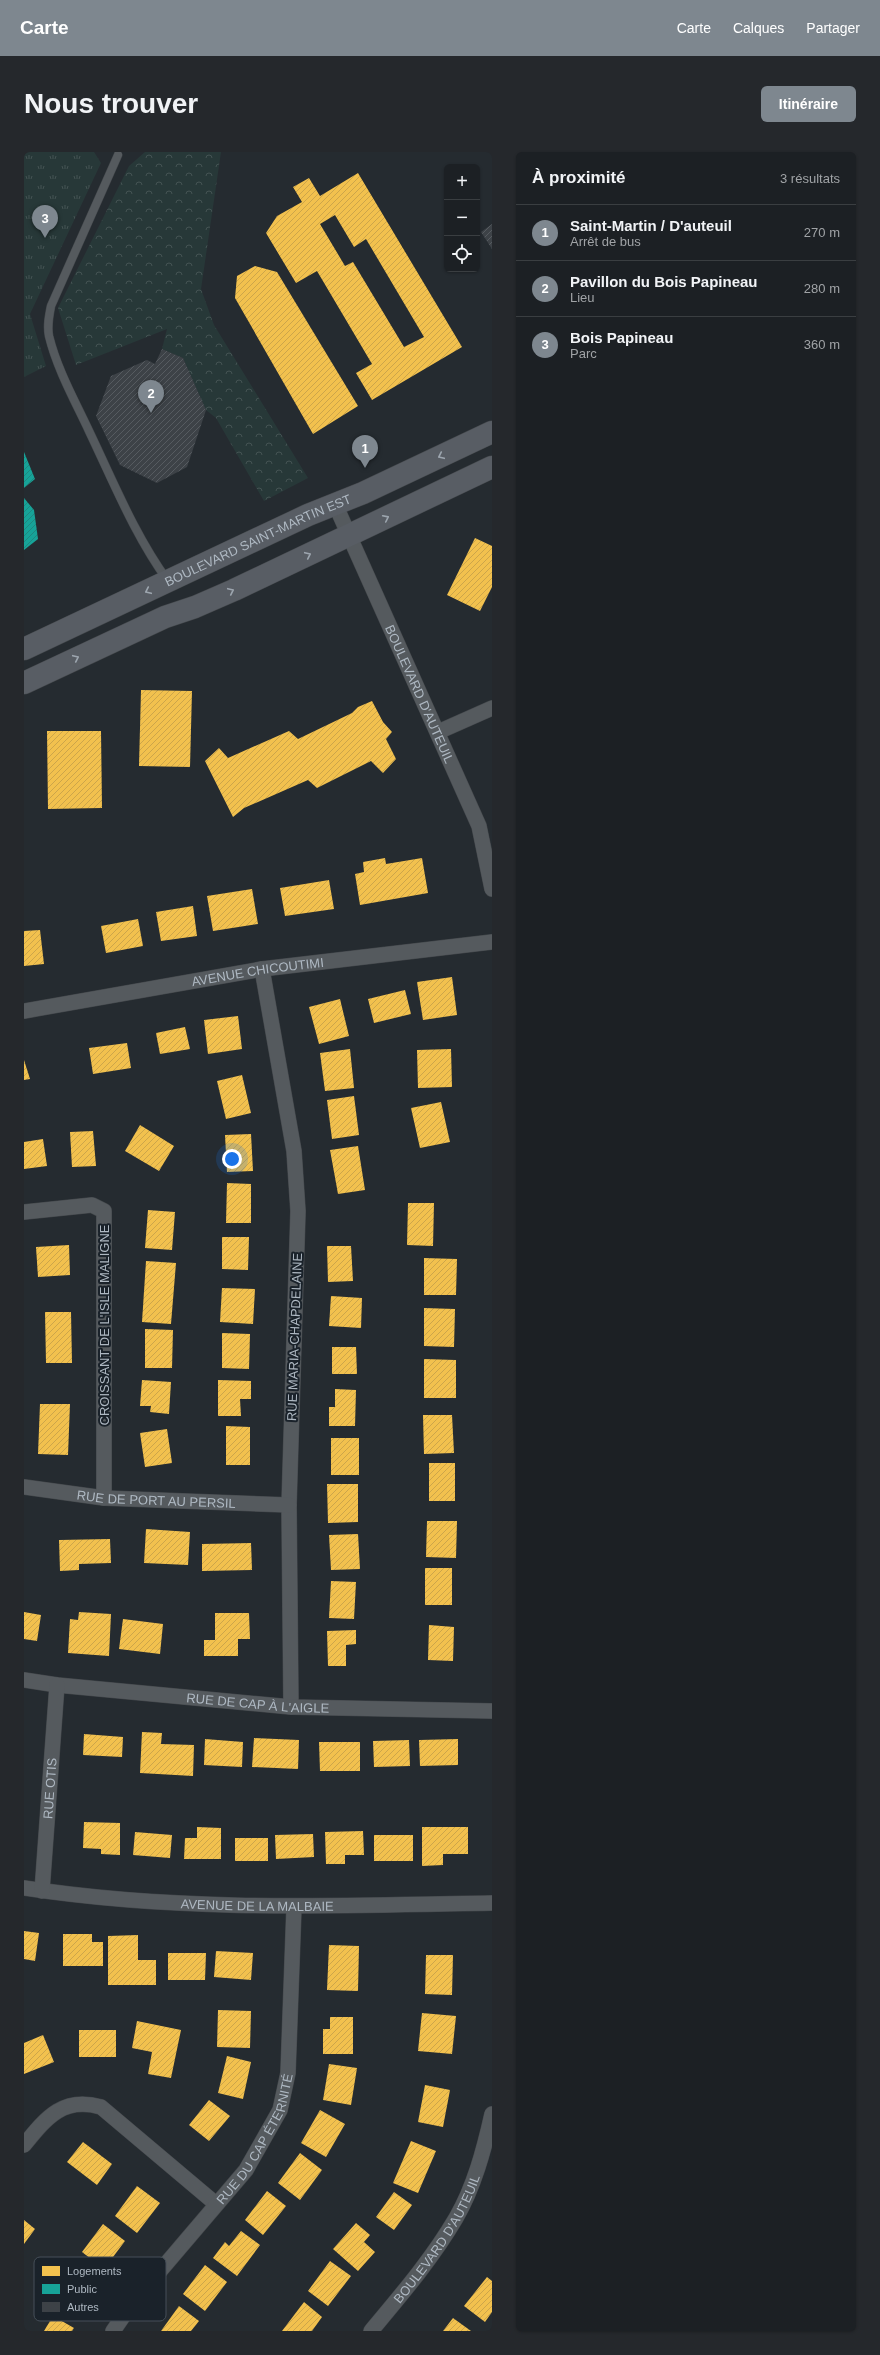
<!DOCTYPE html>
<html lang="fr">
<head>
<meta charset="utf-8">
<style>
	:root { --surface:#1c2024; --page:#25282c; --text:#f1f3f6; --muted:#a0a3a6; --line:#3a3e41; --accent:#7e878f }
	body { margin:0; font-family:Arial,sans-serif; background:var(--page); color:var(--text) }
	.controls { position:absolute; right:12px; top:12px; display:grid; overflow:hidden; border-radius:6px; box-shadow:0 1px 3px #0004 }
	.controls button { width:36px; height:36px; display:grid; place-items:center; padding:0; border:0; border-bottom:1px solid var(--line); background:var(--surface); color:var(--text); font:20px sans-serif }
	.you { position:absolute; left:208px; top:1007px; width:14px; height:14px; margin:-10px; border:3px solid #fff; border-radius:50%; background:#1a73e8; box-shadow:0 0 0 6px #1a73e833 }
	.badge { display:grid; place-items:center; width:26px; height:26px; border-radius:50%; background:var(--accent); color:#fff; font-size:13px; font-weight:700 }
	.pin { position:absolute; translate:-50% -33px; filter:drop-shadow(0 1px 2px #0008) }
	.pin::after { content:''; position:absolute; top:21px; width:14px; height:12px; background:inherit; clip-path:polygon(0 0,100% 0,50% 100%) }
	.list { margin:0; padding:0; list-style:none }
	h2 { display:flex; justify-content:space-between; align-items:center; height:52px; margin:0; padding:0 16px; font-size:17px }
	h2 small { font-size:13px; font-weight:400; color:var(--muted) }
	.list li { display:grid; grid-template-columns:26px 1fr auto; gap:12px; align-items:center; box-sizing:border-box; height:56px; padding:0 16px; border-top:1px solid var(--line) }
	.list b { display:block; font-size:15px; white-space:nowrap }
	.list p { margin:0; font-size:13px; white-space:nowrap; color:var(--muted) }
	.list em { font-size:13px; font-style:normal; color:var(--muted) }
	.icon { flex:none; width:22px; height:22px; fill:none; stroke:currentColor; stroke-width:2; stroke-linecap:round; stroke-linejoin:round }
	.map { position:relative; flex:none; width:468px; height:2179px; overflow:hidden; border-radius:6px }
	header { display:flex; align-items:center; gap:24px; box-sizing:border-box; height:56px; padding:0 20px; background:var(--accent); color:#fff }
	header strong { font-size:19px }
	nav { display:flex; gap:22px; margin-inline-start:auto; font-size:14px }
	.intro { display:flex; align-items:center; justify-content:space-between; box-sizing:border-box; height:96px; padding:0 24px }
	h1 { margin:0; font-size:28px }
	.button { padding:10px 18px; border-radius:6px; background:var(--accent); color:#fff; font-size:14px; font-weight:700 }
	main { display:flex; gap:24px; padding:0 24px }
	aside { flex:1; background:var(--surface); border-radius:6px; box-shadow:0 1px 3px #0004 }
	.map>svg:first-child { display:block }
</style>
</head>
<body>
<header>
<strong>Carte</strong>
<nav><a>Carte</a><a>Calques</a><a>Partager</a></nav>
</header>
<div class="intro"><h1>Nous trouver</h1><a class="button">Itinéraire</a></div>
<main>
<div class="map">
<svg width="468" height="2179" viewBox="0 0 468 2179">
	<defs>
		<pattern id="forest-crowns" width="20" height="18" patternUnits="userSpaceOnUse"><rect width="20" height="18" fill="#273838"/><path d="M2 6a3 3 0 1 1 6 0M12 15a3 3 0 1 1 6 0" fill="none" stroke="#445353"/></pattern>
		<pattern id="park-tufts" width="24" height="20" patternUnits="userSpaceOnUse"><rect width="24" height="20" fill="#273838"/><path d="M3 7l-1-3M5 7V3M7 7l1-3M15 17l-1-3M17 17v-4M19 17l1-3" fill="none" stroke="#445353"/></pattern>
		<pattern id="homes-hatch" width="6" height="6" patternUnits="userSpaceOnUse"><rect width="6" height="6" fill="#f2c14e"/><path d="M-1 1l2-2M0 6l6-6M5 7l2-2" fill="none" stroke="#cca54a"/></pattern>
		<pattern id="public-hatch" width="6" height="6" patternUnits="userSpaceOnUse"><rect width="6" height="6" fill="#17a398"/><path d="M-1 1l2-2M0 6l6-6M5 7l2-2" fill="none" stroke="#1e8880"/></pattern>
		<pattern id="building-hatch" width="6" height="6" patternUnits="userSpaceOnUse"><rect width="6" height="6" fill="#3d4247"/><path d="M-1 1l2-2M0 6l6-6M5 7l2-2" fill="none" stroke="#565b60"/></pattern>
	</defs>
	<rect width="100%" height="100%" fill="#252b30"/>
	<!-- forest -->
	<path fill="url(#forest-crowns)" d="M 121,0 L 197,0 L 177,137 L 190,173 L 284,326 L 240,349 L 192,266 L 182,258 L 159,206 L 138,197 L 143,177 L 52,213 L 34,156 L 105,14 Z"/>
	<!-- park -->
	<path fill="url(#park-tufts)" d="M 0,0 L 70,0 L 77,11 L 6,162 L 22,214 L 0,225 Z"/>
	<!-- homes -->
	<g fill="url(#homes-hatch)" fill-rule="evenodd">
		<path d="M 334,21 L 438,195 L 348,248 L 332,221 L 348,212 L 293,119 L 272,131 L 242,81 L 253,64 L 278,50 L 269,35 L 285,26 L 296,44 ZM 311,63 L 330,95 L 342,87 L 400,185 L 380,195 L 329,110 L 321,114 L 296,72 Z"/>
		<path d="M 231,114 L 253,120 L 334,254 L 289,282 L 211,146 L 213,124 Z"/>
		<path d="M 451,386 L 468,394 L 468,435 L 456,459 L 423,443 Z"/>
		<path d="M 117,538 L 168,539 L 166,615 L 115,614 Z"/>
		<path d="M 348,549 L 359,570 L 368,580 L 362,587 L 372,607 L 359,621 L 347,609 L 293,636 L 284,628 L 220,656 L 209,665 L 181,609 L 195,596 L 204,606 L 265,579 L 274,587 L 328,561 L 334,555 Z"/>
		<path d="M 23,579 L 77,579 L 78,656 L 24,657 Z"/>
		<path d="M 361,706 L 362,712 L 398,706 L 404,741 L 336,753 L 331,722 L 340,720 L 339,710 Z"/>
		<path d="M 305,728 L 310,757 L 261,764 L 256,736 Z"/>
		<path d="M 228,737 L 234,772 L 189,779 L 183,744 Z"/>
		<path d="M 169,754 L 173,784 L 137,789 L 132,760 Z"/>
		<path d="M 114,767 L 119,794 L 82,801 L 77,774 Z"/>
		<path d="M 16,778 L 20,812 L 0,814 L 0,779 Z"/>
		<path d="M 428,825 L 433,863 L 399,868 L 393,830 Z"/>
		<path d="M 381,838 L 387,862 L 350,871 L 344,847 Z"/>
		<path d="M 316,847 L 325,884 L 295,892 L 285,855 Z"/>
		<path d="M 214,864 L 218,897 L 184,902 L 180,868 Z"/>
		<path d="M 161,875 L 166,897 L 136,902 L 132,881 Z"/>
		<path d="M 103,891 L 107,916 L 69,922 L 65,896 Z"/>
		<path d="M 326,897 L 330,936 L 301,939 L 296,901 Z"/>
		<path d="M 427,897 L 428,935 L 394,936 L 393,898 Z"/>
		<path d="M 0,908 L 6,927 L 0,928 Z"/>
		<path d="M 218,923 L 227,961 L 202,967 L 193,929 Z"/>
		<path d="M 330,944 L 335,983 L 308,987 L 303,948 Z"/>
		<path d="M 417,950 L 426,990 L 396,996 L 387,956 Z"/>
		<path d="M 116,973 L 150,994 L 135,1019 L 101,999 Z"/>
		<path d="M 69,979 L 72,1014 L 48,1015 L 46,980 Z"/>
		<path d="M 227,982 L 229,1019 L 203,1020 L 201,983 Z"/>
		<path d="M 19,987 L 23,1014 L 0,1017 L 0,990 Z"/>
		<path d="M 334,994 L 341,1038 L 314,1042 L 306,998 Z"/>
		<path d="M 203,1031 L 227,1032 L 227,1071 L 202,1071 Z"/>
		<path d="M 384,1051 L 410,1051 L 409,1094 L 383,1093 Z"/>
		<path d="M 124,1058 L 151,1060 L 148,1098 L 121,1096 Z"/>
		<path d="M 198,1085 L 225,1085 L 224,1118 L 198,1117 Z"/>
		<path d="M 45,1093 L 46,1123 L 14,1125 L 12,1095 Z"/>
		<path d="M 303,1094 L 327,1094 L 329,1129 L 304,1130 Z"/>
		<path d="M 400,1106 L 433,1107 L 432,1143 L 400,1143 Z"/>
		<path d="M 122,1109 L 152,1111 L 147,1172 L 118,1170 Z"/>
		<path d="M 198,1136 L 231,1137 L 229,1172 L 196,1170 Z"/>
		<path d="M 307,1144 L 338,1146 L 337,1176 L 305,1174 Z"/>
		<path d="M 400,1156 L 431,1157 L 430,1195 L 400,1194 Z"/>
		<path d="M 21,1160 L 47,1160 L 48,1211 L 22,1211 Z"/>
		<path d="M 121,1177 L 149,1178 L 148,1216 L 121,1216 Z"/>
		<path d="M 198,1181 L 226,1182 L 225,1217 L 198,1216 Z"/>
		<path d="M 308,1195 L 332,1195 L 333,1222 L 308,1222 Z"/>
		<path d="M 400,1207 L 432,1208 L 432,1246 L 400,1246 Z"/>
		<path d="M 118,1228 L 147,1230 L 145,1262 L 126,1260 L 127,1254 L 116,1254 Z"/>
		<path d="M 194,1228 L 227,1229 L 227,1247 L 216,1247 L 217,1264 L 194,1264 Z"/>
		<path d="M 311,1237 L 332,1238 L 331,1274 L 305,1274 L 305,1255 L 311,1255 Z"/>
		<path d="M 16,1252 L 46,1252 L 44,1303 L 14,1302 Z"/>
		<path d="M 399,1263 L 428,1263 L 430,1301 L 400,1302 Z"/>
		<path d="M 202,1274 L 226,1275 L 226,1313 L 202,1313 Z"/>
		<path d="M 143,1277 L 148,1311 L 121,1315 L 116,1281 Z"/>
		<rect x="307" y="1286" width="28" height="37"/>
		<rect x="405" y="1311" width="26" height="38"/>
		<path d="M 303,1332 L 334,1332 L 334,1370 L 304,1371 Z"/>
		<path d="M 403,1369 L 433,1369 L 432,1406 L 402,1405 Z"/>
		<path d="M 122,1377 L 166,1380 L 164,1413 L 120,1411 Z"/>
		<path d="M 334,1382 L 336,1417 L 307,1418 L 305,1383 Z"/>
		<path d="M 86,1387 L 87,1411 L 55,1412 L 55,1418 L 36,1419 L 35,1388 Z"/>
		<path d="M 227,1391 L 228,1418 L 178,1419 L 178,1392 Z"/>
		<rect x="401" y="1416" width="27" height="37"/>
		<path d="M 307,1429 L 332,1430 L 330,1467 L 305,1466 Z"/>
		<path d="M 0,1460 L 17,1463 L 13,1489 L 0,1487 Z"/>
		<path d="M 55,1460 L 87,1462 L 85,1504 L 44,1501 L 46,1467 L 54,1468 Z"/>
		<path d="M 191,1461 L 225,1461 L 226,1487 L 214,1487 L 214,1504 L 180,1504 L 180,1488 L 191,1488 Z"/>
		<path d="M 99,1467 L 139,1472 L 136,1502 L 95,1497 Z"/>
		<path d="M 405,1473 L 430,1475 L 429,1509 L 404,1508 Z"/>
		<path d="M 332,1478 L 332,1492 L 322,1493 L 322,1514 L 304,1514 L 303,1479 Z"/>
		<path d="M 118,1580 L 138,1581 L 137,1592 L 170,1593 L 169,1624 L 116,1621 Z"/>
		<path d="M 60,1582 L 99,1585 L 98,1605 L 59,1603 Z"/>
		<path d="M 230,1586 L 275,1588 L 274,1617 L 228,1615 Z"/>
		<path d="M 181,1587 L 219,1590 L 218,1615 L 180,1613 Z"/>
		<path d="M 434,1587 L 434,1613 L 396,1614 L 395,1588 Z"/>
		<path d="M 385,1588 L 386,1614 L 350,1615 L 349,1589 Z"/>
		<path d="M 295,1590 L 336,1590 L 336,1619 L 296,1619 Z"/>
		<path d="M 60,1670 L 96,1671 L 96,1703 L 77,1702 L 77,1697 L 59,1696 Z"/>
		<path d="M 173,1675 L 197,1676 L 197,1707 L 160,1707 L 161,1686 L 173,1686 Z"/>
		<path d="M 398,1675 L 444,1675 L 444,1702 L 419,1702 L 419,1713 L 398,1714 Z"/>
		<path d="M 339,1679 L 340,1703 L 321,1703 L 321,1712 L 302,1712 L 301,1680 Z"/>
		<path d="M 111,1680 L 148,1683 L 146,1706 L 109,1703 Z"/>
		<path d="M 289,1682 L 290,1705 L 252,1707 L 251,1683 Z"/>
		<rect x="350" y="1683" width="39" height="26"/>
		<rect x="211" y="1686" width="33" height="23"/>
		<path d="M 0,1779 L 15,1781 L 11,1809 L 0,1807 Z"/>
		<path d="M 39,1782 L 68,1782 L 68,1790 L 79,1790 L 79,1814 L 39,1814 Z"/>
		<path d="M 114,1783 L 114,1808 L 132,1808 L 132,1833 L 84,1833 L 84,1784 Z"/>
		<path d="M 305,1793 L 335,1794 L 334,1839 L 303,1838 Z"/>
		<path d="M 192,1799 L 229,1801 L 227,1828 L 190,1825 Z"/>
		<path d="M 144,1801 L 182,1801 L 181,1828 L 144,1828 Z"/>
		<path d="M 402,1803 L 429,1803 L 428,1843 L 401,1842 Z"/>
		<path d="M 194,1858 L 227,1859 L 226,1896 L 193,1895 Z"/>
		<path d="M 398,1861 L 432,1864 L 428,1902 L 394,1899 Z"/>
		<path d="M 306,1865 L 329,1865 L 329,1902 L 299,1902 L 299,1877 L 306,1877 Z"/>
		<path d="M 113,1869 L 157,1878 L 147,1926 L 124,1922 L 128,1900 L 108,1896 Z"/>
		<rect x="55" y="1878" width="37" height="27"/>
		<path d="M 19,1883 L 30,1910 L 0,1922 L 0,1891 Z"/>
		<path d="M 203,1904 L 227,1910 L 219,1947 L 194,1941 Z"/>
		<path d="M 305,1912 L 333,1916 L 327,1953 L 299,1948 Z"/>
		<path d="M 401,1933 L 426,1938 L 419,1975 L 394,1970 Z"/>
		<path d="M 185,1948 L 206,1964 L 185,1989 L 165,1973 Z"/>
		<path d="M 296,1958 L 321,1972 L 302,2005 L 277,1991 Z"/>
		<path d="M 387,1989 L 412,1999 L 394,2041 L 369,2031 Z"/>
		<path d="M 59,1990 L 88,2012 L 73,2033 L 43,2010 Z"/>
		<path d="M 276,2001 L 298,2018 L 276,2048 L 254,2031 Z"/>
		<path d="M 113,2034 L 136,2051 L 113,2081 L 91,2064 Z"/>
		<path d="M 243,2039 L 262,2054 L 239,2083 L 221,2068 Z"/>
		<path d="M 370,2040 L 388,2053 L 370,2078 L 352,2065 Z"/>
		<path d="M 0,2068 L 11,2077 L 0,2092 Z"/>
		<path d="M 332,2071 L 346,2083 L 340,2090 L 351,2100 L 334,2119 L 309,2097 Z"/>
		<path d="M 79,2072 L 101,2089 L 80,2117 L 58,2100 Z"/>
		<path d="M 217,2079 L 236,2093 L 213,2124 L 189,2106 L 201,2090 L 205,2094 Z"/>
		<path d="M 306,2109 L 327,2124 L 304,2154 L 284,2139 Z"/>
		<path d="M 181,2113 L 203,2130 L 181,2159 L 159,2142 Z"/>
		<path d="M 463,2125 L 468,2129 L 468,2160 L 461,2170 L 440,2154 Z"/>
		<path d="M 280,2150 L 298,2165 L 288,2179 L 258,2179 Z"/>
		<path d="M 155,2154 L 175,2169 L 167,2179 L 137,2179 Z"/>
		<path d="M 29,2164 L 50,2176 L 48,2179 L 20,2179 Z"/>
		<path d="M 429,2166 L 447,2179 L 419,2179 Z"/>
	</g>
	<!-- public -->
	<g fill="url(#public-hatch)">
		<path d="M 0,300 L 11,327 L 0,336 Z"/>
		<path d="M 0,346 L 10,358 L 14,387 L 0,398 Z"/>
	</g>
	<!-- building -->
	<g fill="url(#building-hatch)">
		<path d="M 468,72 L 468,97 L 457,80 Z"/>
		<path d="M 138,197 L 159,206 L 182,258 L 163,315 L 133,331 L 96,313 L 72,264 L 87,224 L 123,208 L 131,212 Z"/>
	</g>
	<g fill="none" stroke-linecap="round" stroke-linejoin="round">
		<!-- lane casing -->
		<g stroke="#43474b" stroke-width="9">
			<path id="lane" d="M 94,3 L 27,154 C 25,164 23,174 25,184 C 33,217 51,249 65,279 C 89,329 111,384 144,429"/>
		</g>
		<!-- street casing -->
		<g stroke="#43474b" stroke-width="16">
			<g id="street">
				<path id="s1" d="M 311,352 L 455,674 L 468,737"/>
				<path d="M 414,580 L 468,556"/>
				<path d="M 238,817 L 270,999 L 274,1059 L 265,1353 L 267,1555"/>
				<path id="s2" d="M 0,859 L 238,817 L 468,790"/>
				<path d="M 0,1060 L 68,1053 L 80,1059 L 80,1346"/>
				<path id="s3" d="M 0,1335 L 80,1346 L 265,1353"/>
				<path id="s4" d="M 0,1528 L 33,1533 L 267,1555 L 468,1559"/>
				<path id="s5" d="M 0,1736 C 155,1760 312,1754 468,1751"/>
				<path id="s6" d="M 18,1739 L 33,1533"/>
				<path d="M 0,1993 C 22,1966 39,1944 77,1955 L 192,2052"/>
				<path id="s7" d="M 89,2179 L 107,2153 L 222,2018 L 256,1958 L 264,1921 L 270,1755"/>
				<path id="s8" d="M 347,2179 C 377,2143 408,2107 432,2066 C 450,2035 460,1998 468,1962"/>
			</g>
		</g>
		<!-- secondary casing -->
		<g stroke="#43474b" stroke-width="23">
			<g id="secondary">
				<path id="s9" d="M 0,497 L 284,363 L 339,341 L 468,280"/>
				<path d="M 0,531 L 141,465 L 171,455 L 210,438 L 468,315"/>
			</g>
		</g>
		<!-- lane -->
		<use href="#lane" stroke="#555a5e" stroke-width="8"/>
		<!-- street -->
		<use href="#street" stroke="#555a5e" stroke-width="15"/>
		<!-- secondary -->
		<use href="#secondary" stroke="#585d64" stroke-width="22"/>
	</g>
	<!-- one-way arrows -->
	<defs><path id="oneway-chevron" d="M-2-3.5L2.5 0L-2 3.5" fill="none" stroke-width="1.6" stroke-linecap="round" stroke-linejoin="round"/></defs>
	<g stroke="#9da6af">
		<use href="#oneway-chevron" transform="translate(417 304) rotate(155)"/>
		<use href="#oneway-chevron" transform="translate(362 366) rotate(-26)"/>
		<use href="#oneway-chevron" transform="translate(284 403) rotate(-25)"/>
		<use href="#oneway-chevron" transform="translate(124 439) rotate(155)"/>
		<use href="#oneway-chevron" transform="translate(207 439) rotate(-25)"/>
		<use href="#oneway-chevron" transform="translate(52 506) rotate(-25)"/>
	</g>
	<g text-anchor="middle" stroke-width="4" stroke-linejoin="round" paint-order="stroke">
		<!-- street labels -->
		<g font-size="13" fill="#aeb8c2" stroke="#1a222a">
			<text dy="5" stroke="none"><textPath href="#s9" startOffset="258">BOULEVARD SAINT-MARTIN EST</textPath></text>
			<text dy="5" stroke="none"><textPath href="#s1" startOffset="208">BOULEVARD D'AUTEUIL</textPath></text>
			<text dy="5" stroke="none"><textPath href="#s2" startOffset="237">AVENUE CHICOUTIMI</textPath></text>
			<text transform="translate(80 1173) rotate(-90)" y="5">CROISSANT DE L'ISLE MALIGNE</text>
			<text transform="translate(270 1185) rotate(-88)" y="5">RUE MARIA-CHAPDELAINE</text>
			<text dy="5" stroke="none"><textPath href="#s3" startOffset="133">RUE DE PORT AU PERSIL</textPath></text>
			<text dy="5" stroke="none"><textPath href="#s4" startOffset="235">RUE DE CAP À L'AIGLE</textPath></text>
			<text dy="5" stroke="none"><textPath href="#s6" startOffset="103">RUE OTIS</textPath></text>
			<text dy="5" stroke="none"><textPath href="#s5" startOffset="234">AVENUE DE LA MALBAIE</textPath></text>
			<text dy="5" stroke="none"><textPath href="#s7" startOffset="241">RUE DU CAP ÉTERNITÉ</textPath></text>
			<text dy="5" stroke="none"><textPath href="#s8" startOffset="114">BOULEVARD D'AUTEUIL</textPath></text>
		</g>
	</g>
	<!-- legend -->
	<rect x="10" y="2105" width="132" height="64" rx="6" fill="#1a222a" stroke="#464f58" stroke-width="1"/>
	<rect x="18" y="2114" width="18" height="10" fill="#f2c14e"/>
	<rect x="18" y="2132" width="18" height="10" fill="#17a398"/>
	<rect x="18" y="2150" width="18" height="10" fill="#3d4247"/>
	<g font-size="11" fill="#aeb8c2">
		<text x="43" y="2123">Logements</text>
		<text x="43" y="2141">Public</text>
		<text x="43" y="2159">Autres</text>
	</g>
</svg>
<div class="controls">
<button>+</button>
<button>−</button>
<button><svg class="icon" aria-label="locate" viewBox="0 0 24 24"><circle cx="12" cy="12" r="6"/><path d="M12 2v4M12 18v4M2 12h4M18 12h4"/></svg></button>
</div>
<div class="you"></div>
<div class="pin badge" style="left:341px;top:316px">1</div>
<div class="pin badge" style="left:127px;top:261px">2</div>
<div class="pin badge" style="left:21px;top:86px">3</div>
</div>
<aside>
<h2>À proximité<small>3 résultats</small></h2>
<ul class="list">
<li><span class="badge">1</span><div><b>Saint-Martin / D'auteuil</b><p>Arrêt de bus</p></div><em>270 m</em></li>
<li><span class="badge">2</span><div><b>Pavillon du Bois Papineau</b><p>Lieu</p></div><em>280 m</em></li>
<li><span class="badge">3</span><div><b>Bois Papineau</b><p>Parc</p></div><em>360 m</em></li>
</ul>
</aside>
</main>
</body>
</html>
